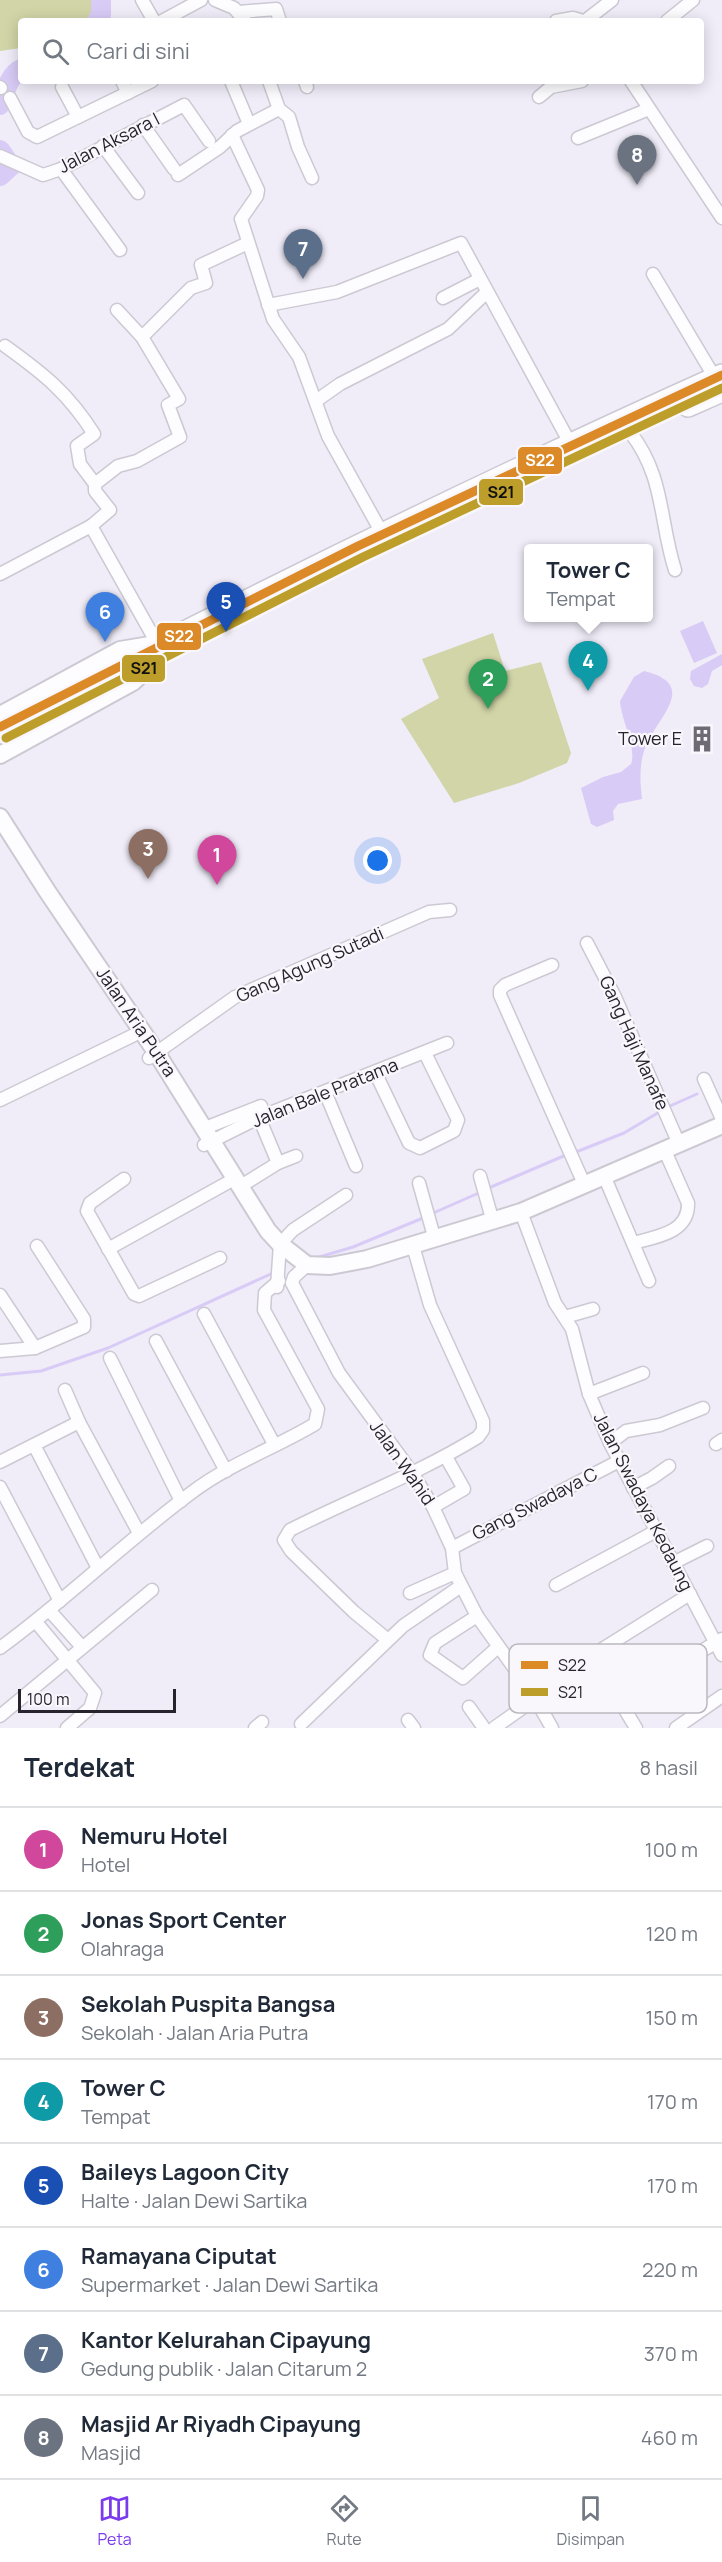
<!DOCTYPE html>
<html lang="id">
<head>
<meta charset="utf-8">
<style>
	:root { --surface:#fff; --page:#f2f2f3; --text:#1f2937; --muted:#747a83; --line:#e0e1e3; --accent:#7c3aed }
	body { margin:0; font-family:Manrope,sans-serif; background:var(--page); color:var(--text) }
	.scale { position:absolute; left:18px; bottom:15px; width:158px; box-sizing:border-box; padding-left:6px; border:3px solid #27242d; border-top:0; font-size:16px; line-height:21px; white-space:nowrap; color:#27242d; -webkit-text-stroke:4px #f9f7fc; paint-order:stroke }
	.you { position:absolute; left:378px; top:861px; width:21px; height:21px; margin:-15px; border:4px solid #fff; border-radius:50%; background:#1a73e8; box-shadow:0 0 0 9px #1a73e833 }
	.badge { display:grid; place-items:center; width:39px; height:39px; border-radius:50%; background:var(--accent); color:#fff; font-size:20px; font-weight:700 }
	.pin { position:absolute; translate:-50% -50px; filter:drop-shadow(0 2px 3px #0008) }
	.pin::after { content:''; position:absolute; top:32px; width:21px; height:18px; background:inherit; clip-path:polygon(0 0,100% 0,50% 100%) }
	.popup { position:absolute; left:524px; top:544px; width:129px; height:78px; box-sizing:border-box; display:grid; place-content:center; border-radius:6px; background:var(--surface); filter:drop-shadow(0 2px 4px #0005); font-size:20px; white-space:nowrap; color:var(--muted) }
	.popup b { font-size:22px; color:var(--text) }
	.popup::after { content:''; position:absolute; left:50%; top:100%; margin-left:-12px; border:12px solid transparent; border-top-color:var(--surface) }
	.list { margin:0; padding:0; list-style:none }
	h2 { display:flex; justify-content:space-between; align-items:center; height:78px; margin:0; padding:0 24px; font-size:26px }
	h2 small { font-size:20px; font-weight:400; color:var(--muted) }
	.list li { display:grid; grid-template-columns:39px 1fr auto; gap:18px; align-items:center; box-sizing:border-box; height:84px; padding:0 24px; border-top:2px solid var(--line) }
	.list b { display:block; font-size:22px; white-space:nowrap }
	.list p { margin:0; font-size:20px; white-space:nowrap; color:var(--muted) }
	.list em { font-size:20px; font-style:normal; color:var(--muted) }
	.icon { flex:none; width:33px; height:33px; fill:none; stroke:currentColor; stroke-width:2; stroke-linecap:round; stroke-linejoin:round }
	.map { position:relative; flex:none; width:722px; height:1728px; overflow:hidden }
	.search { position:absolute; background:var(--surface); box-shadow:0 3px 15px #0003; left:18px; right:18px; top:18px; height:66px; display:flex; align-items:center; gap:15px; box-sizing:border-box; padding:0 21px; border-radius:6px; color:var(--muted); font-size:22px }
	.sheet { height:750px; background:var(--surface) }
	nav { display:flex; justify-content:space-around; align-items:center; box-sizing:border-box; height:84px; border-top:2px solid var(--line); background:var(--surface); font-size:16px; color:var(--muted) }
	nav a { display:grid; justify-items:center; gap:3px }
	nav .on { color:var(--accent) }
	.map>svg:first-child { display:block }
</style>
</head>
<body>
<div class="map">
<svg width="722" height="1728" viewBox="0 0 722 1728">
	<rect width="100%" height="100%" fill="#f0edf9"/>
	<!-- green -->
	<g fill="#d1d5a7">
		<path d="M 0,0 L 99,0 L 96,21 L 21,21 L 21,48 L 0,51 Z"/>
		<path d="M 493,633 L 505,671 L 541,662 L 571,753 L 567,763 L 519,783 L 454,803 L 401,719 L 439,698 L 422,659 Z"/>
	</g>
	<!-- water -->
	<g fill="#d8cbf6">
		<path d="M 703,621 L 717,653 L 694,663 L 680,631 Z"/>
		<path d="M 722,654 L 722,665 L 712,671 L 708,684 L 702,688 L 694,686 L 690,679 L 691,671 Z"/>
		<path d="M 644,671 C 701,685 656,718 645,748 C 639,765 640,781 642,799 L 618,804 L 613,811 L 614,820 L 597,827 L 591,824 L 581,788 L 603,777 L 621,772 L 631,764 C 637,749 621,719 620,701 L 634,677 Z"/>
	</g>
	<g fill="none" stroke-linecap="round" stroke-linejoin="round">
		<!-- stream -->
		<g stroke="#d8cbf6" stroke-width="3">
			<path d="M 670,1106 L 697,1094"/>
			<path d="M 576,1152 L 624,1133 L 661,1111"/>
			<path d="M 491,1187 L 566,1155"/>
			<path d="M 431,1214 L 481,1192"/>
			<path d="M 316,1258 L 353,1247 L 423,1218"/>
			<path d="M 0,1375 L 41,1371 L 108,1348 L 273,1273"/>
		</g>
		<!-- river -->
		<g stroke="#d8cbf6" stroke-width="20">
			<path d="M 97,21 L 101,15 L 101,0"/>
			<path d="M 0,105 C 5,93 9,75 21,69"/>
			<path d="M 0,150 L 11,166 L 0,176"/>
		</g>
		<!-- street casing -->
		<g stroke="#ccc9d3" stroke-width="15">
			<g id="street">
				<path d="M 142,0 L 154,21"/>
				<path d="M 215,0 L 234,8 L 245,21"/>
				<path d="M 239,12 L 276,9 L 280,21"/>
				<path d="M 162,21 L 201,0"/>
				<path d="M 556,21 L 573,18 L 583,21"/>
				<path d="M 585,21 L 612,0"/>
				<path d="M 667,21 L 693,0"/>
				<path d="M 122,81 L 128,93"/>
				<path d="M 231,81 L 247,119"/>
				<path d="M 269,81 L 279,109 L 289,117 L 298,147 L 312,178"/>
				<path d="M 305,81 L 307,87"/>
				<path d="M 631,81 L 722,218"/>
				<path d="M 0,87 L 1,88"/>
				<path d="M 62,87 L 78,117"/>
				<path d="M 539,97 L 551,87 L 582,81"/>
				<path d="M 10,98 L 28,132 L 37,137 L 152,81"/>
				<path d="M 143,125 L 174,169"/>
				<path d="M 232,135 L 258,190 L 257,196 L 241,219 L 273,319 L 299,357 L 328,436 L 382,533"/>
				<path d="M 578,138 L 649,109"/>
				<path d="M 103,146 L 138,193"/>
				<path d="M 0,156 L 43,175 L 61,169 L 184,105 L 209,141"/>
				<path d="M 61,169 L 120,250"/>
				<path d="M 178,175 L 220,147 L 237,131 L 279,109"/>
				<path d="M 653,274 L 715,378"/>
				<path d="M 443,298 L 480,279"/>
				<path d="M 268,305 L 337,292 L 461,243 L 570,443"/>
				<path d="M 117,310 L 142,337 L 179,399 L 168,405 L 180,437 L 137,461 L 118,466 L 95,484 L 95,491 L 110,510 L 91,526 L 158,645"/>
				<path d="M 142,337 L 191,288 L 206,283 L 201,265 L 248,243"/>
				<path d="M 5,346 C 44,374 68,393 94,434 L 77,446 L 80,464 L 95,484"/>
				<path d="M 316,401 L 340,384 L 448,329 L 487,292"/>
				<path d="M 630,432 C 665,477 659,520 675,570"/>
				<path d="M 0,574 L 91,526"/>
				<path d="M 587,943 L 615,997 L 679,1144"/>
				<path d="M 552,965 L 505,985 L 500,990 L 500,995 L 585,1186"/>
				<path d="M 149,1058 L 235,997 L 429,912 L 450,910"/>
				<path d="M 375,1072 L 409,1143 L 420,1148 L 454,1131 L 458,1120 L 425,1053"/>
				<path d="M 704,1079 L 722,1119"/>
				<path d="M 325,1092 L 356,1166"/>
				<path d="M 0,1100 L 134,1035"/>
				<path d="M 263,1127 L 278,1163"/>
				<path d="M 205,1128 L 261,1106"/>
				<path d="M 204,1145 L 260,1117 L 447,1043"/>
				<path d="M 480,1176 L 493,1222"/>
				<path d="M 605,1178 L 649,1281"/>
				<path d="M 124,1179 L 90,1203 L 87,1211 L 134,1294 L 139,1296 L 220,1258"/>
				<path d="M 419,1183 L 435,1240"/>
				<path d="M 241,1186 L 278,1163 L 296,1156"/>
				<path d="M 521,1212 L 555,1303 L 572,1329 L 589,1394 L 610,1443 L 722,1655"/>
				<path d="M 633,1243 C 656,1237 689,1233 688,1203 L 665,1151"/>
				<path d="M 108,1249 L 236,1178"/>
				<path d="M 307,1265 L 294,1277 L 292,1283 L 339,1373 L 413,1474 L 433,1507 L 452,1548 L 455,1573 L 477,1616 L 532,1693 L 552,1728"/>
				<path d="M 277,1287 L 280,1244 L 293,1230 L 346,1195"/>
				<path d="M 0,1295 L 35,1348"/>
				<path d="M 204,1314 L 274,1444"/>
				<path d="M 565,1317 L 593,1309"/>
				<path d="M 156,1341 L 226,1471"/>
				<path d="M 0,1351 L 35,1348 L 84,1327 L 84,1319 L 37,1246"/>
				<path d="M 110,1358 L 181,1501"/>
				<path d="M 65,1390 L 79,1422 L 139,1533"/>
				<path d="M 589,1394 L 643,1373"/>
				<path d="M 610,1443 L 626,1431 L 660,1425 L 703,1408"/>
				<path d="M 716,1444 L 722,1440"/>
				<path d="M 34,1445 L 98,1568"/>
				<path d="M 0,1462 L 79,1422"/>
				<path d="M 0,1487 L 60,1601"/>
				<path d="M 633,1488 L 652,1478 L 669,1466"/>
				<path d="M 433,1507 L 464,1489 L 446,1457"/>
				<path d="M 452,1548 L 619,1461"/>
				<path d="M 673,1563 L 707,1546"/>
				<path d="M 556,1585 L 656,1531"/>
				<path d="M 410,1593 L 455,1573"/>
				<path d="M 49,1610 L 82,1647"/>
				<path d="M 477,1616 L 435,1643 L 430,1655 L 463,1678 L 498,1647"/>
				<path d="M 36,1622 L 95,1693 L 90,1708 L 67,1728"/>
				<path d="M 388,1640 L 354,1612 L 291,1551 L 284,1540 L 290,1530 C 353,1498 418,1474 478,1437 L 483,1430 L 483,1421 L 430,1305 L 413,1246"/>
				<path d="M 0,1648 C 66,1600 125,1542 191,1493 C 229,1464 275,1448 315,1424 L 318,1409 L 264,1310 L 265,1293 L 279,1281"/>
				<path d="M 593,1656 L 636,1728"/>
				<path d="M 532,1693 L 690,1594"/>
				<path d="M 620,1699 L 722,1639"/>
				<path d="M 469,1707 L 484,1728"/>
				<path d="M 0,1716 L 152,1590"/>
				<path d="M 408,1720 L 414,1728"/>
				<path d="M 301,1724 L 403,1626 L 461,1586"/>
				<path d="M 255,1728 L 262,1722"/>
				<path d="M 494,1728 L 535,1699"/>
				<path d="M 676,1728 L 722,1696"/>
			</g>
		</g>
		<!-- secondary casing -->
		<g stroke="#ccc9d3" stroke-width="20">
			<g id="secondary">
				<path d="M 0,715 L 120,650 L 150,645"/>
				<path d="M 0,755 L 133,682 L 162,654"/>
				<path d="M 0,817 L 47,891 L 156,1052 L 268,1231 L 280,1244 L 307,1265 L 330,1266 L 367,1259 L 521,1212 L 722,1125"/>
			</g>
		</g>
		<!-- highway casing -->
		<g stroke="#ccc9d3" stroke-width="24">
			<g id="highway">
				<path d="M 688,406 L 722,391"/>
				<path d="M 0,727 C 237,603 477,485 722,375"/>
			</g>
		</g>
		<!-- street -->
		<use href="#street" stroke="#fdfcfe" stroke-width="12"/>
		<!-- secondary -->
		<use href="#secondary" stroke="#fdfcfe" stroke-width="16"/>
		<!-- highway -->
		<use href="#highway" stroke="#fdfcfe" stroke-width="21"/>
		<!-- bus-1 casing -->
		<g stroke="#f9f7fc" stroke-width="14">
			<path id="bus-1" d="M 0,727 L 358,546 L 722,375"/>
		</g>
		<!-- bus-2 casing -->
		<g stroke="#f9f7fc" stroke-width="14">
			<path id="bus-2" d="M 6,738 L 363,557 L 722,388"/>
		</g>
		<!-- bus-1 -->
		<use href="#bus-1" stroke="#dc8a27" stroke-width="9"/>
		<!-- bus-2 -->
		<use href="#bus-2" stroke="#bd9e2a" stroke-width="9"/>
	</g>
	<!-- icons -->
	<defs>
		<g id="building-bare" transform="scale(2.07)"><path d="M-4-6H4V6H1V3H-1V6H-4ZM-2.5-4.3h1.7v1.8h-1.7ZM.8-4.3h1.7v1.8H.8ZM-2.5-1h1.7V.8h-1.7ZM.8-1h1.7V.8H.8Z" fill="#6d6a74" stroke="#f9f7fc" stroke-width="2.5" paint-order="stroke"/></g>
	</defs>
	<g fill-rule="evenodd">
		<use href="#building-bare" x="702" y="739"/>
	</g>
	<g text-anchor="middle" stroke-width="4.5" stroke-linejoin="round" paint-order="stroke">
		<!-- street labels -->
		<g font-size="18" fill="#27242d" stroke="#f9f7fc">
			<text transform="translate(109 143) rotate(-27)" y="6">Jalan Aksara I</text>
			<text transform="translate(310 965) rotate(-24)" y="6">Gang Agung Sutadi</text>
			<text transform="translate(136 1022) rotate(56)" y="6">Jalan Aria Putra</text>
			<text transform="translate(634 1043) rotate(66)" y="6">Gang Haji Manafe</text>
			<text transform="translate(325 1093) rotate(-22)" y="6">Jalan Bale Pratama</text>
			<text transform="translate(402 1463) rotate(55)" y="6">Jalan Wahid</text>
			<text transform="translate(643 1502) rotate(63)" y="6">Jalan Swadaya Kedaung</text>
			<text transform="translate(535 1504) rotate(-27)" y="6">Gang Swadaya C</text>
		</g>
		<!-- poi labels -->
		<g font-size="18" fill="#27242d" stroke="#f9f7fc" text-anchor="end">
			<text x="682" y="745">Tower E</text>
		</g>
	</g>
	<!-- legend -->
	<rect x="509" y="1644" width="198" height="69" rx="9" fill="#f9f7fc" stroke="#bab8be" stroke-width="1.5"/>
	<rect x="521" y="1661" width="27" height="8" fill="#dc8a27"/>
	<rect x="521" y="1688" width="27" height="8" fill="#bd9e2a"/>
	<g font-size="16" fill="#27242d">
		<text x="558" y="1671">S22</text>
		<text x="558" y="1698">S21</text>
	</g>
	<g stroke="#f9f7fc" stroke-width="2">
		<rect x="517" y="446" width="46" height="29" rx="6" fill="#dc8a27"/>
		<rect x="478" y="478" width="46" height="28" rx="6" fill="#bd9e2a"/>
		<rect x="156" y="622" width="46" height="29" rx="6" fill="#dc8a27"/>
		<rect x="121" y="654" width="45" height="29" rx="6" fill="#bd9e2a"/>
	</g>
	<g font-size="16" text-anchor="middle" font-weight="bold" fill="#fff">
		<text x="540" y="466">S22</text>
		<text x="179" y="642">S22</text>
	</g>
	<g font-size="16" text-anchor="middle" font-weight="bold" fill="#111">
		<text x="501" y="498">S21</text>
		<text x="144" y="674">S21</text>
	</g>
</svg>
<div class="scale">100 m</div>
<div class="you"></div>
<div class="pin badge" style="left:217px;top:885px;background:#d1479c">1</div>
<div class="pin badge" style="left:488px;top:709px;background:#2e9e5b">2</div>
<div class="pin badge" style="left:148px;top:879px;background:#8d6e63">3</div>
<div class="pin badge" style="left:588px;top:691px;background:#0f9aa8">4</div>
<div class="popup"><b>Tower C</b>Tempat</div>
<div class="pin badge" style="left:226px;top:632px;background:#1a4fb4">5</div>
<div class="pin badge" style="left:105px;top:642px;background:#3f7fe0">6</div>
<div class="pin badge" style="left:303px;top:279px;background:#5c6f8a">7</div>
<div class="pin badge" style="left:637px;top:185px;background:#6b7280">8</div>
<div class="search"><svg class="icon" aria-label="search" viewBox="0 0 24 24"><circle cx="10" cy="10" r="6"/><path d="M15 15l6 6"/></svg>Cari di sini</div>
</div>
<section class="sheet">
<h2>Terdekat<small>8 hasil</small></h2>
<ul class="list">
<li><span class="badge" style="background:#d1479c">1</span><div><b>Nemuru Hotel</b><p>Hotel</p></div><em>100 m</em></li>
<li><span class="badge" style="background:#2e9e5b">2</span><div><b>Jonas Sport Center</b><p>Olahraga</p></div><em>120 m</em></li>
<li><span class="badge" style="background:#8d6e63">3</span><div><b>Sekolah Puspita Bangsa</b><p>Sekolah · Jalan Aria Putra</p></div><em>150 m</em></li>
<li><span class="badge" style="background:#0f9aa8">4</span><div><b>Tower C</b><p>Tempat</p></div><em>170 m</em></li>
<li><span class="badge" style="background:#1a4fb4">5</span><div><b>Baileys Lagoon City</b><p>Halte · Jalan Dewi Sartika</p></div><em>170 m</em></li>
<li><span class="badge" style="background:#3f7fe0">6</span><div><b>Ramayana Ciputat</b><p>Supermarket · Jalan Dewi Sartika</p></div><em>220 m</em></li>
<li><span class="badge" style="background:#5c6f8a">7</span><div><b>Kantor Kelurahan Cipayung</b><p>Gedung publik · Jalan Citarum 2</p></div><em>370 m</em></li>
<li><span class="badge" style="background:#6b7280">8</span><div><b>Masjid Ar Riyadh Cipayung</b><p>Masjid</p></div><em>460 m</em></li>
</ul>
</section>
<nav>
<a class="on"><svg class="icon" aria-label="map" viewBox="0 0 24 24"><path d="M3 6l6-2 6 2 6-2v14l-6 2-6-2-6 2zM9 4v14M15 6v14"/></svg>Peta</a>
<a><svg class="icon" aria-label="directions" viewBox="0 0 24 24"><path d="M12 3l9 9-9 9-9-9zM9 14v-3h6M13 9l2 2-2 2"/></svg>Rute</a>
<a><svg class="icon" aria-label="saved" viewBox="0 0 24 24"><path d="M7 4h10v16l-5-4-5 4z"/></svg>Disimpan</a>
</nav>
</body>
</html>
